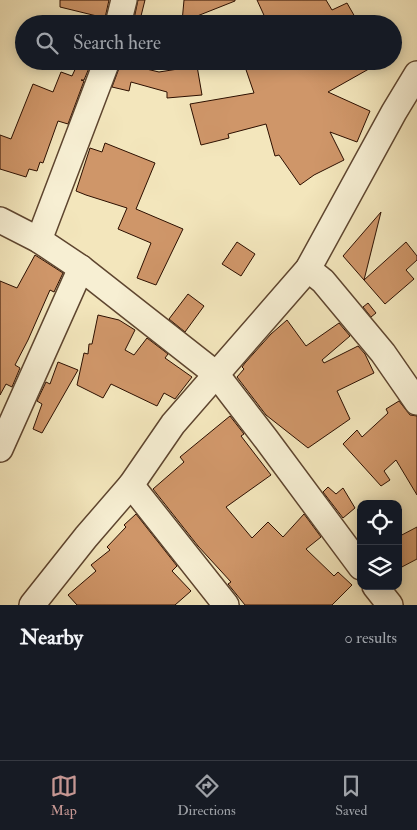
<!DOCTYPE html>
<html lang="en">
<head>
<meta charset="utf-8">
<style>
	:root { --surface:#171b24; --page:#20242c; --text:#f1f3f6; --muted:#9ea1a6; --line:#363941; --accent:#c59692 }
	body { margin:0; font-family:"IM FELL Double Pica",serif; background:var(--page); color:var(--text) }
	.controls { position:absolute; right:15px; bottom:15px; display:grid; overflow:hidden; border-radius:10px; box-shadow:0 2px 12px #0003 }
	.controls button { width:45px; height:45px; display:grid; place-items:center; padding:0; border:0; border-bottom:1px solid var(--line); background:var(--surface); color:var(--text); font:25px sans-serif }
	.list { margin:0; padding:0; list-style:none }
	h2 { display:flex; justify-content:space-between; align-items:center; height:65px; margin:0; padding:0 20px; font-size:21px }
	h2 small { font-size:16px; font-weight:400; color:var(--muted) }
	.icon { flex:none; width:28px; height:28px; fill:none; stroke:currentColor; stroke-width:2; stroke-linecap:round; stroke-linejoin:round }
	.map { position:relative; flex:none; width:417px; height:605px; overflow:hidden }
	.search { position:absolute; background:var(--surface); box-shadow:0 2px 12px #0003; left:15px; right:15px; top:15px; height:55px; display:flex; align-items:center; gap:12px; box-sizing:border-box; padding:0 18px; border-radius:28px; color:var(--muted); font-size:19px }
	.sheet { height:155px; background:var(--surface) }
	nav { display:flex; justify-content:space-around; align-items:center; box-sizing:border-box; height:70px; border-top:1px solid var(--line); background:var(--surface); font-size:14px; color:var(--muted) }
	nav a { display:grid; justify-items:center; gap:2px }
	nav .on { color:var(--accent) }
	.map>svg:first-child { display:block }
</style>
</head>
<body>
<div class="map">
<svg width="417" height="605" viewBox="0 0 417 605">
	<rect width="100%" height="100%" fill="#f3e6bc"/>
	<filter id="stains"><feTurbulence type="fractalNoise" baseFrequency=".004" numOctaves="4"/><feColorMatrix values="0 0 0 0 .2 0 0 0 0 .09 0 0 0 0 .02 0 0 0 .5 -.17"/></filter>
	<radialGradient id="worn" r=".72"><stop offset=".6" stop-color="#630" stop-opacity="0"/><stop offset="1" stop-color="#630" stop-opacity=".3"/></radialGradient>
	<!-- building -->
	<g fill="#cf9669" stroke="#2c0f00">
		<path d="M 60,0 L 109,0 L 105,18 L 60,7 Z"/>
		<path d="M 138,0 L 145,0 L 139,24 L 133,24 Z"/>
		<path d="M 184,0 L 235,0 L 235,1 L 182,22 Z"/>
		<path d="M 257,0 L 326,0 L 332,10 L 347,3 L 359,24 L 268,24 Z"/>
		<path d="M 79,61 L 92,61 L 84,80 L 81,80 L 84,81 L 68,124 L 58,121 L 43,163 L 40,162 L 37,171 L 29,169 L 26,177 L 0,169 L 0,135 L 11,139 L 33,84 L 53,92 L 61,72 L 72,76 Z"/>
		<path d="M 243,61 L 383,61 L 328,92 L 370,111 L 357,142 L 330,132 L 344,160 L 314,175 L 300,185 L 279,155 L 275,156 L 266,124 L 228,134 L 229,138 L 201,145 L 190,104 L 254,93 Z"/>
		<path d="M 121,63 L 159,72 L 197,66 L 202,95 L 167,98 L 167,92 L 131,82 L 129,91 L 112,87 Z"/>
		<path d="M 105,143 L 155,163 L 136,209 L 183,229 L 156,285 L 137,278 L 151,243 L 118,229 L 127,208 L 86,195 L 76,191 L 90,148 L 102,152 Z"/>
		<path d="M 381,212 L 364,280 L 406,242 L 417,256 L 417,260 L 406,270 L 414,279 L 385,304 L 343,256 Z"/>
		<path d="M 237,242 L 255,254 L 241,276 L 222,264 Z"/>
		<path d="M 35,255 L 63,273 L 54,292 L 50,290 L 28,340 L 15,365 L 20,368 L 12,387 L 6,384 L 0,395 L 0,281 L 17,288 Z"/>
		<path d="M 188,294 L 204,306 L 185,332 L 169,319 Z"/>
		<path d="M 368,303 L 376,313 L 371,317 L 363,307 Z"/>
		<path d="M 98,315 L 119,320 L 135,330 L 125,350 L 134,355 L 147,338 L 168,354 L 165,358 L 192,377 L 175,399 L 164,393 L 157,406 L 111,384 L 103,398 L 77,385 L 84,353 L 88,354 L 89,344 L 92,344 Z"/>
		<path d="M 287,320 L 306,346 L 339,323 L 350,336 L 322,360 L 324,363 L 358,346 L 365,354 L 374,373 L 337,391 L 350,419 L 308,448 L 266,415 L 237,377 L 244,369 L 242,367 L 245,363 L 271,334 Z"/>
		<path d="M 58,362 L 78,370 L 42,433 L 33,429 L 42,404 L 37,401 L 46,382 L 50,384 Z"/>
		<path d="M 399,401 L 410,415 L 417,416 L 417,495 L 396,460 L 384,471 L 390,480 L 381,486 L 343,444 L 357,430 L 362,437 L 388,413 L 386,409 Z"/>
		<path d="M 230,416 L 244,434 L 241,436 L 271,475 L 226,507 L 252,538 L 268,522 L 283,537 L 304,514 L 321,537 L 306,549 L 334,576 L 338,572 L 352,585 L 332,605 L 245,605 L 228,584 L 231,582 L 198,546 L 153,489 L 184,462 L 180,457 Z"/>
		<path d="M 328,487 L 336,494 L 343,488 L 355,508 L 343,518 L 323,492 Z"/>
		<path d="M 136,514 L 177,566 L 172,571 L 191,591 L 175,605 L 77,605 L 68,595 L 96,571 L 91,565 L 110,550 L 107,547 L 126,527 L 124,525 Z"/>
		<path d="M 417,527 L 417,559 L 398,569 L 398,537 Z"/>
	</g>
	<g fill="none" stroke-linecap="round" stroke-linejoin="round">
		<!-- street casing -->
		<g stroke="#5e452f" stroke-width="28">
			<g id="street">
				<path d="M 118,24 L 124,0"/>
				<path d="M 0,220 L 39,240 L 81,268 L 216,374 L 266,439 L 361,567"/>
				<path d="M 39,240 L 107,61"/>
				<path d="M 308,269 L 323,281 L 383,353 L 417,402"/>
				<path d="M 0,449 L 81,268"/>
				<path d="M 131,485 L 226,605"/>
				<path d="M 375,586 L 390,605"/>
				<path d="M 32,605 L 86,537 L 131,485 L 173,424 L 308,269 L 394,112 L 417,74"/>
			</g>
		</g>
		<!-- street -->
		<use href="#street" stroke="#f7efd3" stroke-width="25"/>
	</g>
	<rect width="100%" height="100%" filter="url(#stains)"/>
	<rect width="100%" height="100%" fill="url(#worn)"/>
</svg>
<div class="controls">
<button><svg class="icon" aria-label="locate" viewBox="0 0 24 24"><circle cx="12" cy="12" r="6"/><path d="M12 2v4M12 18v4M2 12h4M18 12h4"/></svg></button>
<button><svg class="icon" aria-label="layers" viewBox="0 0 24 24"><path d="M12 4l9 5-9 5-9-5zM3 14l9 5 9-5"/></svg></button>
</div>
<div class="search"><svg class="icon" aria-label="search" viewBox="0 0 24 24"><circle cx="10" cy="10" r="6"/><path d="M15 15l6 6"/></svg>Search here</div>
</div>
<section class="sheet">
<h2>Nearby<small>0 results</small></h2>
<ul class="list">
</ul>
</section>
<nav>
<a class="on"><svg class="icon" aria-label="map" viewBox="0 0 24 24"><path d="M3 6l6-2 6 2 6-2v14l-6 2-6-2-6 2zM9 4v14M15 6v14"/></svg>Map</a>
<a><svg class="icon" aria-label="directions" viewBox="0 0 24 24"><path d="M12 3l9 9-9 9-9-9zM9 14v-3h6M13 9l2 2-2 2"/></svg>Directions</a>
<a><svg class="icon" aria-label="saved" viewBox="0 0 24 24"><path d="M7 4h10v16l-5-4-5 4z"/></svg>Saved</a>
</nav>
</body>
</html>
